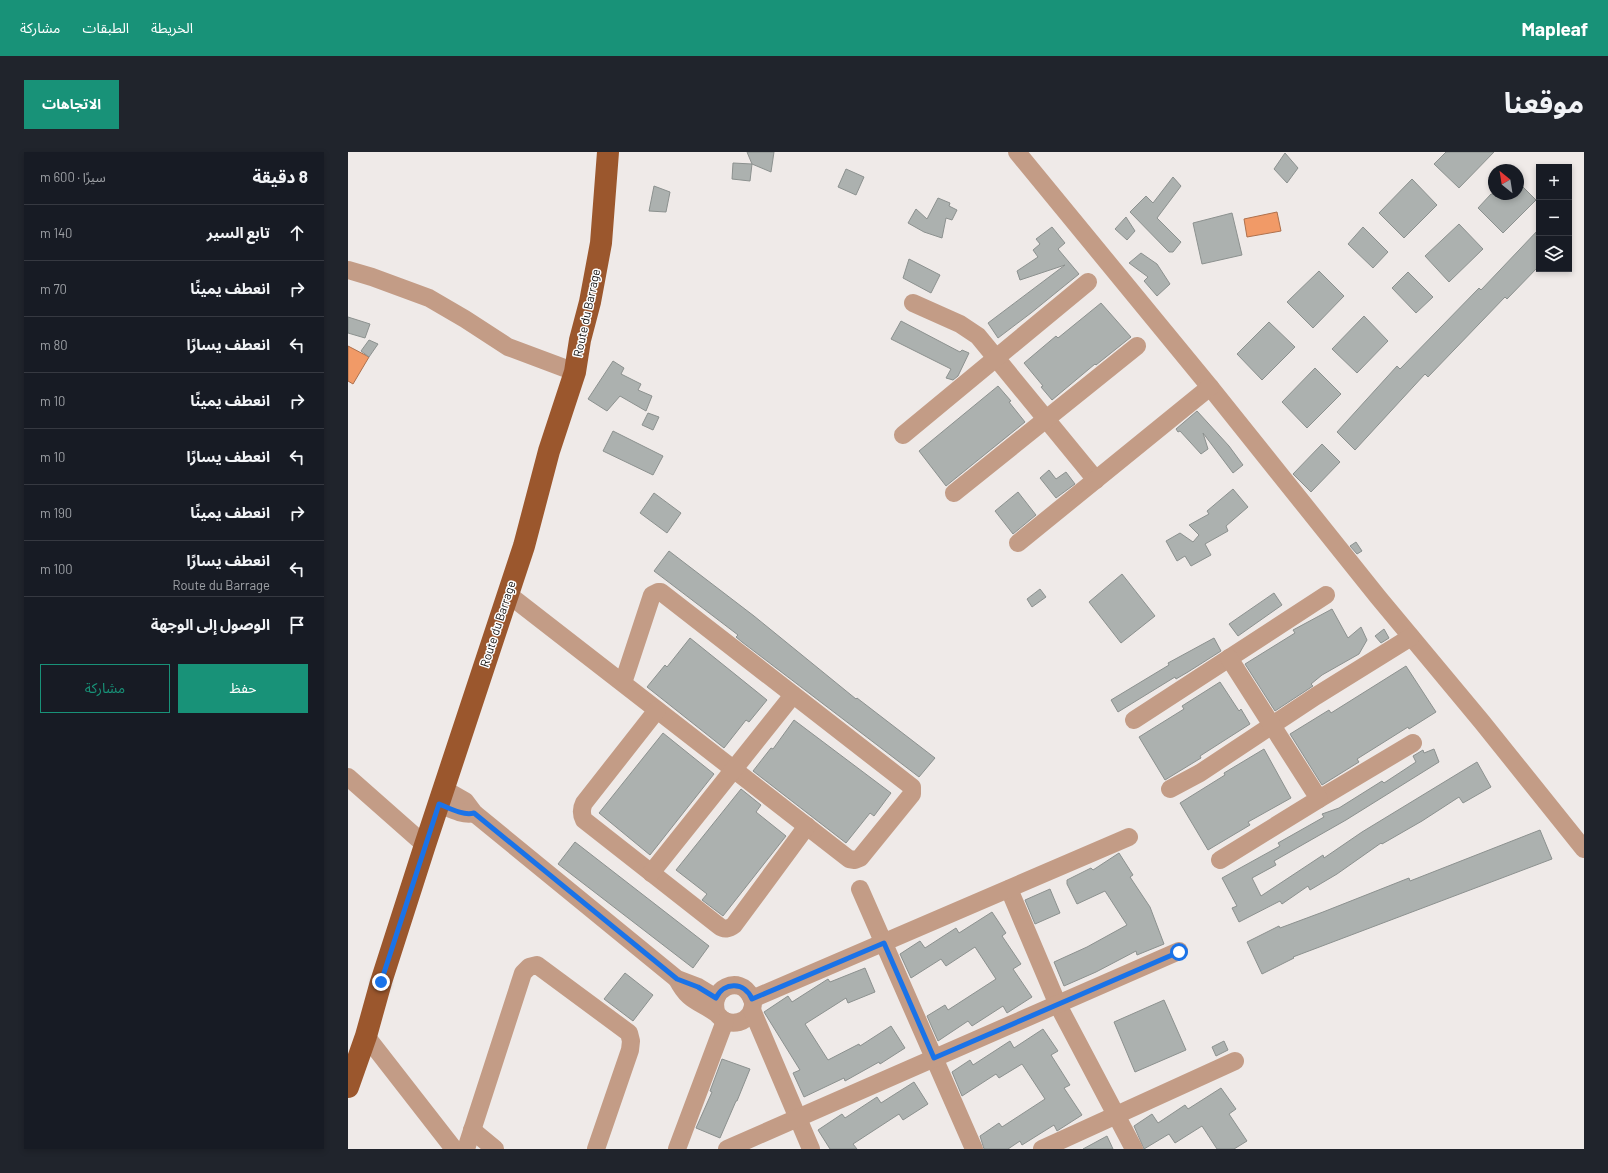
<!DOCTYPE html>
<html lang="ar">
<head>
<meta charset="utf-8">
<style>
	:root { --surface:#171b24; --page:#20242c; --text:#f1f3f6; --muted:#9ea1a6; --line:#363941; --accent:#189278 }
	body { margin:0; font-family:Barlow,"Noto Sans Arabic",sans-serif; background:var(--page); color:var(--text); direction:rtl }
	.controls { position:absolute; right:12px; top:12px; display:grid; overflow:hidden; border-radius:0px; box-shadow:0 2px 6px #0003 }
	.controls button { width:36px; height:36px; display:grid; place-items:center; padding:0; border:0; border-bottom:1px solid var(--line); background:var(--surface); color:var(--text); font:20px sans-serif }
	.compass { position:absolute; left:1140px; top:12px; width:36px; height:36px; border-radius:50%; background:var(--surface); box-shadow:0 2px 6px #0003; rotate:330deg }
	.stop { position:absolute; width:12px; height:12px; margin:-9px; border:3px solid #1a73e8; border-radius:50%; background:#fff }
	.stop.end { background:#1a73e8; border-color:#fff; box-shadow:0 1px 4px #0008 }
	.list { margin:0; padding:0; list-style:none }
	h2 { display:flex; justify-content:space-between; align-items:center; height:52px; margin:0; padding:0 16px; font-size:17px }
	h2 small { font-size:13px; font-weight:400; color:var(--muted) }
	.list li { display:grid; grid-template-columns:26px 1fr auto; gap:12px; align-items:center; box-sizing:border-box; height:56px; padding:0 16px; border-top:1px solid var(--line) }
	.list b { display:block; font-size:15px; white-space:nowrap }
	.list p { margin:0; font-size:13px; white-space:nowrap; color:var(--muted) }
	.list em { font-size:13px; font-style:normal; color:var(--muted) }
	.actions { display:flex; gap:8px; padding:12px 16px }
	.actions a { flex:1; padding:9px 0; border:1px solid var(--accent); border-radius:0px; text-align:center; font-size:14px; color:var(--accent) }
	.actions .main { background:var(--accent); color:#fff }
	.icon { flex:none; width:22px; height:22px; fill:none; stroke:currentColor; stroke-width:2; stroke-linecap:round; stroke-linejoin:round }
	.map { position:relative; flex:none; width:1236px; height:997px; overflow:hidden; direction:ltr; border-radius:0px }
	header { display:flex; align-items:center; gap:24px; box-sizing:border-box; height:56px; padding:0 20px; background:var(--accent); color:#fff }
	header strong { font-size:19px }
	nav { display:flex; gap:22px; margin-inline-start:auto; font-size:14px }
	.intro { display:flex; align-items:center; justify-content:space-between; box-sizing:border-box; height:96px; padding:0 24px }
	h1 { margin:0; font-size:28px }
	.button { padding:10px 18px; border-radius:0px; background:var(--accent); color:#fff; font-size:14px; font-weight:700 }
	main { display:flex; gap:24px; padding:0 24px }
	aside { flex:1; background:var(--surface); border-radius:0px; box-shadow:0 2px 6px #0003 }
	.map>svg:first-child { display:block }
</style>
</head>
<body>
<header>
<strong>Mapleaf</strong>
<nav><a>الخريطة</a><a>الطبقات</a><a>مشاركة</a></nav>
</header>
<div class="intro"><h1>موقعنا</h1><a class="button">الاتجاهات</a></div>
<main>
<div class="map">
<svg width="1236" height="997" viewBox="0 0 1236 997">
	<rect width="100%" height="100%" fill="#efeae8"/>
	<!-- water -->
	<g fill="#f19a67" stroke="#ae704c">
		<path d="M 929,60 L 933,79 L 899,85 L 896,67 Z"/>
		<path d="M 0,194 L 21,205 L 5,232 L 0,229 Z"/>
	</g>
	<!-- building -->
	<g fill="#acb1af" stroke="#8c918f">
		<path d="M 399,0 L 426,0 L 423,20 L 404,12 Z"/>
		<path d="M 1098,0 L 1146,0 L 1111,36 L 1086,12 Z"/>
		<path d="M 937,1 L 950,16 L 939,31 L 926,17 Z"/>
		<path d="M 385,11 L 404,12 L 402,29 L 384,27 Z"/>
		<path d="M 498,17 L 516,25 L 508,43 L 490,35 Z"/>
		<path d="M 825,25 L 833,34 L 809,66 L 833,90 L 825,100 L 821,100 L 782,60 L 798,44 L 805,51 Z"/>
		<path d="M 1064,27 L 1089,53 L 1056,86 L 1031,61 Z"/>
		<path d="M 1170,30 L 1188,48 L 1155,81 L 1130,56 L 1143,42 L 1170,42 Z"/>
		<path d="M 306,34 L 322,40 L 318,60 L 301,59 Z"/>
		<path d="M 590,46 L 602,51 L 601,54 L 609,58 L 604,68 L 598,66 L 594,86 L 576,80 L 560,71 L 568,57 L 579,67 Z"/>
		<path d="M 884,61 L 894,103 L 854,112 L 845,71 Z"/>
		<path d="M 778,65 L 787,79 L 779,88 L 767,77 Z"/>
		<path d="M 1111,72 L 1135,97 L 1101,130 L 1077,104 Z"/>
		<path d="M 704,75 L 717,91 L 710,97 L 731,122 L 683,161 L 650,186 L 640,171 L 717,113 L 672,128 L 669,119 L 690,105 L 685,98 L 692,92 L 688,87 Z"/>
		<path d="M 1015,75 L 1040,100 L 1025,116 L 1000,92 Z"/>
		<path d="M 1191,77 L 1191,114 L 1159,147 L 1157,145 L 1080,225 L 1077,222 L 1007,298 L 989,280 L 1049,214 L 1052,217 L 1131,136 L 1133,138 Z"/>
		<path d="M 793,101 L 809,112 L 822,132 L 809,144 L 796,129 L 800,125 L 781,111 Z"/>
		<path d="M 561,107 L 592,123 L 583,141 L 555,126 Z"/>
		<path d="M 971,119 L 996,144 L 965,176 L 939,150 Z"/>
		<path d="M 1060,120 L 1085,145 L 1068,161 L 1044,136 Z"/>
		<path d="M 753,151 L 783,185 L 748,213 L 747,212 L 704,248 L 693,235 L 695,234 L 676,211 L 708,184 L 710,186 Z"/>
		<path d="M 1016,164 L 1040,189 L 1009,221 L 984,197 Z"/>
		<path d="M 0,165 L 22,172 L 17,186 L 0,181 Z"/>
		<path d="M 553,169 L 612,200 L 614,198 L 621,201 L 610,224 L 605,228 L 598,226 L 603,217 L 543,187 Z"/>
		<path d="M 921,170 L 947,195 L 914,228 L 889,202 Z"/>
		<path d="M 21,188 L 30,192 L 21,205 L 13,199 Z"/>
		<path d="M 265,209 L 276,216 L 273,222 L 293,232 L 290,238 L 304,244 L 298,259 L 272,244 L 259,259 L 240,247 Z"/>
		<path d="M 967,216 L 993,242 L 959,276 L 934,250 Z"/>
		<path d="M 650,234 L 663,249 L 661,250 L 677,270 L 598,334 L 571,299 Z"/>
		<path d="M 849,259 L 881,294 L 895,313 L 885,321 L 855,281 L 860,297 L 853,302 L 832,279 L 830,280 L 828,277 Z"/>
		<path d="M 300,261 L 311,265 L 305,278 L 294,273 Z"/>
		<path d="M 265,279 L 315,304 L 305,323 L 255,299 Z"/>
		<path d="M 974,292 L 992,310 L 963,340 L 945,322 Z"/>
		<path d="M 701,318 L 708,327 L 718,320 L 727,332 L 708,346 L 692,326 Z"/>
		<path d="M 885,337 L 900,355 L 878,374 L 880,379 L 857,392 L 863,403 L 843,414 L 837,404 L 829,409 L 818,389 L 832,381 L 845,390 L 851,383 L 841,373 L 861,362 L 859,359 Z"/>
		<path d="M 670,340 L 688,363 L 665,382 L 647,359 Z"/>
		<path d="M 306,341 L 333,361 L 319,381 L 292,361 Z"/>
		<path d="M 1008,390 L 1014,399 L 1009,402 L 1002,394 Z"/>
		<path d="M 321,399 L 406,464 L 508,547 L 509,546 L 587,606 L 571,625 L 394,490 L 388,485 L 390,483 L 306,419 Z"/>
		<path d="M 774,422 L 807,464 L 773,491 L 741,450 Z"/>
		<path d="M 692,437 L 698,445 L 684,455 L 679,447 Z"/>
		<path d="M 926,441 L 934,453 L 890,484 L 881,472 Z"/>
		<path d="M 984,457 L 1000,486 L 1013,475 L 1019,488 L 1011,502 L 974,523 L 963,532 L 965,534 L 927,559 L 897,512 L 947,481 L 945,478 Z"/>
		<path d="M 1036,477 L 1041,486 L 1033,491 L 1027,484 Z"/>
		<path d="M 342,486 L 419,548 L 401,570 L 398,568 L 376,596 L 299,535 L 317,513 L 319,515 Z"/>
		<path d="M 866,486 L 873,499 L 840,520 L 828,527 L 827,525 L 770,560 L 763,548 L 821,513 L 820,511 Z"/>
		<path d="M 1058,514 L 1088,560 L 1061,577 L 1060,575 L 1009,607 L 1011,610 L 974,633 L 942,582 L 981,558 L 983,561 Z"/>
		<path d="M 872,530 L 891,559 L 893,557 L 902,572 L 852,604 L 853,606 L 817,628 L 791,585 L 836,557 L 834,554 Z"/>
		<path d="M 446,568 L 543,641 L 526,664 L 522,661 L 498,691 L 405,619 L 423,596 L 425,597 Z"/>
		<path d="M 315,581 L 366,622 L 302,703 L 251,661 Z"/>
		<path d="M 916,597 L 943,646 L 900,670 L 902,673 L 860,698 L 832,651 L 877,623 L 876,621 Z"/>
		<path d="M 1086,597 L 1091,610 L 998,668 L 926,709 L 928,713 L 904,726 L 913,744 L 975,703 L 976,706 L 1014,680 L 1129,610 L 1143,635 L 1115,651 L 1111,645 L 1074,669 L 1034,692 L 1033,691 L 989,722 L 962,738 L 960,734 L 934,752 L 932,749 L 891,770 L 884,756 L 889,754 L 874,726 L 932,694 L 930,691 L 976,665 L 974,662 L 991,656 L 1034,629 L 1036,631 L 1068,610 L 1065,604 L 1075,598 L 1076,601 Z"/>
		<path d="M 393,637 L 413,653 L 408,660 L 438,684 L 375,764 L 354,748 L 359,742 L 328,718 Z"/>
		<path d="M 1192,678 L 1204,707 L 945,805 L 946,806 L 914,822 L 899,790 L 931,774 L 932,776 L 975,760 L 1061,726 L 1062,729 Z"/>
		<path d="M 227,690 L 361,794 L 345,816 L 210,712 Z"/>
		<path d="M 771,701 L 785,723 L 782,725 L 802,755 L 816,792 L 789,803 L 788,799 L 748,820 L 716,834 L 706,810 L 739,795 L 779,773 L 757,739 L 729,752 L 719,732 L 719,728 L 743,716 L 745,718 Z"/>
		<path d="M 702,737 L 712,761 L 687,772 L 677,748 Z"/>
		<path d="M 644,760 L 658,781 L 654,784 L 673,812 L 665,817 L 684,845 L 659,861 L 655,854 L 624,874 L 620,869 L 590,889 L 579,864 L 597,853 L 600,858 L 648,827 L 627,795 L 598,814 L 593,807 L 563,826 L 552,802 L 572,789 L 577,796 L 608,776 L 611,781 Z"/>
		<path d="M 517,816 L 527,840 L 500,851 L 498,846 L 457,872 L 480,908 L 511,892 L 512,894 L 543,874 L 557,896 L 532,912 L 531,910 L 497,929 L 496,926 L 456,945 L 445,921 L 452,918 L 416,860 L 440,844 L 444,850 L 480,827 L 482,830 Z"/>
		<path d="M 277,821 L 305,843 L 285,869 L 256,847 Z"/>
		<path d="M 816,848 L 838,898 L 787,920 L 766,870 Z"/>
		<path d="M 695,877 L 710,899 L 703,903 L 722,933 L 716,936 L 734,963 L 709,979 L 706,973 L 674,993 L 672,989 L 660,997 L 636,997 L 632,984 L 651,971 L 654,975 L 697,947 L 674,912 L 651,926 L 648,922 L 614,944 L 604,920 L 622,908 L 625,913 L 662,889 L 666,896 Z"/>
		<path d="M 876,889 L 880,898 L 868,904 L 864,895 Z"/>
		<path d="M 374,907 L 402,917 L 389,949 L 388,949 L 372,986 L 348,976 L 364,940 L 362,939 Z"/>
		<path d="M 566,930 L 580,952 L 555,968 L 551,962 L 505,992 L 509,997 L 482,997 L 470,978 L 494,962 L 497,966 L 529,945 L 533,951 Z"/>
		<path d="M 873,936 L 888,957 L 881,962 L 899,989 L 886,997 L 869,997 L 854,974 L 827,991 L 821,982 L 796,997 L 786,974 L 804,962 L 810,971 L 837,953 L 840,957 Z"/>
		<path d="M 759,984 L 765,997 L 735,997 Z"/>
	</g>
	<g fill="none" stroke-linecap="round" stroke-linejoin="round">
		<!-- minor -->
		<g stroke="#c39c86" stroke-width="18">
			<path d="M 669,0 L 862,235 L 1030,445 L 1134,570 L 1236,697"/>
			<path d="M 0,118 L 24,125 L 81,146 L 117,167 L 160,195 L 227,220"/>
			<path d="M 565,151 L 612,172 L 630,184 L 748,328"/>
			<path d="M 555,283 L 740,130"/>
			<path d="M 606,341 L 789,194"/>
			<path d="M 670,391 L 862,235"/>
			<path d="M 160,442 L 501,707 L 507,708 L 512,706 L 564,642 L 564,635 L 313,440 L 310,440 L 304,443 L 275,531"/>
			<path d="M 309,558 L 236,651 C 233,657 233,662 236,668 L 371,774 C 376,778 381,777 386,773 L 459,674"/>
			<path d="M 786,568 L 978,443"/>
			<path d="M 0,625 L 77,693"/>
			<path d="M 96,637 L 117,649 L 126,661 L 329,827 L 350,835 L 368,846"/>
			<path d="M 822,637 L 852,621 L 968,544 L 1063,485"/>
			<path d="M 971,647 L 1065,591"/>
			<path d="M 91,652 C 101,656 115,664 126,661"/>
			<path d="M 872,708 L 971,647 L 881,506"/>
			<path d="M 303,721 L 445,543"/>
			<path d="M 512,737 L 626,997"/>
			<path d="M 661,737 L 710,853 L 786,997"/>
			<path d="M 329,827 C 341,850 349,848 368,861 C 371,864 373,867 377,869 C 386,873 397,870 402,862 C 405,857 406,850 403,845 C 392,821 359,837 369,862"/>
			<path d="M 404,847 L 781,685"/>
			<path d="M 404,858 L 463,997"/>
			<path d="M 18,884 L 106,997"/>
			<path d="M 124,978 L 147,997"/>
			<path d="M 118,997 L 175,821 L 181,815 L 189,813 L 281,881 L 283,889 L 282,898 L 248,997"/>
			<path d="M 329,997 L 377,869"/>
			<path d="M 379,997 L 831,799"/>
			<path d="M 694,997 L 887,909"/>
		</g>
		<!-- major -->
		<path stroke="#9b572d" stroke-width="22" d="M 0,935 L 18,884 L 33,830 L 77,693 L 176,394 L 201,299 L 227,220 L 232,188 L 242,150 L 253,91 L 260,0"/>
	</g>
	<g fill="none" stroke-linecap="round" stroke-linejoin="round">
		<!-- route -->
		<path stroke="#1a73e8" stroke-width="5" d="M 33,830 L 91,652 C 101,656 115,664 126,661 L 329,827 L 350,835 L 368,846 C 376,829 397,830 404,847 L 536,791 L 586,906 L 831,800"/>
	</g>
	<g text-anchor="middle" stroke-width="3" stroke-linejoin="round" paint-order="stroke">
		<!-- street labels -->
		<g font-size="12" fill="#110f0e" stroke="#fff">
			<text transform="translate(239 161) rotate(-78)" y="4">Route du Barrage</text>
			<text transform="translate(150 472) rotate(-72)" y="4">Route du Barrage</text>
		</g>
	</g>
</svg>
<div class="controls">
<button>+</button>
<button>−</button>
<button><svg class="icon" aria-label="layers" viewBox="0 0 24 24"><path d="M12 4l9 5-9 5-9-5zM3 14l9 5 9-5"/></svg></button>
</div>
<svg class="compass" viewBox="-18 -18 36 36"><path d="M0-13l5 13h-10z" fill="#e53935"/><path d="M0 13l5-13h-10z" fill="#9ea1a6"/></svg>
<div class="stop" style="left:831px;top:800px"></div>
<div class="stop end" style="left:33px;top:830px"></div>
</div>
<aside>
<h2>8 دقيقة<small>سيرًا · 600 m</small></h2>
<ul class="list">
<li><svg class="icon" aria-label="ahead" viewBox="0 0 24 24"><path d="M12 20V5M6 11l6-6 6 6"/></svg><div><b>تابع السير</b></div><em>140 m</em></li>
<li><svg class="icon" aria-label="right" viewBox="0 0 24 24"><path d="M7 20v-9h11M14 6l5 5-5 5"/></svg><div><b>انعطف يمينًا</b></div><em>70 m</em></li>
<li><svg class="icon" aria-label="left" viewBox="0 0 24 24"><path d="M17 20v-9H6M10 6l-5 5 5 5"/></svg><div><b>انعطف يسارًا</b></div><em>80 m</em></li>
<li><svg class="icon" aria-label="right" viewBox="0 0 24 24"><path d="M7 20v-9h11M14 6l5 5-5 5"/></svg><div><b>انعطف يمينًا</b></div><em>10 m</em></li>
<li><svg class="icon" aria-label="left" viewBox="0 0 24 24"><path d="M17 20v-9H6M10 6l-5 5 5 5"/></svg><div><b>انعطف يسارًا</b></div><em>10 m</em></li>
<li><svg class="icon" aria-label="right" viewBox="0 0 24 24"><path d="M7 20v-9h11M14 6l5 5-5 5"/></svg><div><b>انعطف يمينًا</b></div><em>190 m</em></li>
<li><svg class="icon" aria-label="left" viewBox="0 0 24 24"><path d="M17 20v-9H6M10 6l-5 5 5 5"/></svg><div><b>انعطف يسارًا</b><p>Route du Barrage</p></div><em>100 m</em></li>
<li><svg class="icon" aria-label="arrive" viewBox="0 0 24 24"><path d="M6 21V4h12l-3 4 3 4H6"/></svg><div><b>الوصول إلى الوجهة</b></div></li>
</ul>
<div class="actions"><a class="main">حفظ</a><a>مشاركة</a></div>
</aside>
</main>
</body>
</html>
